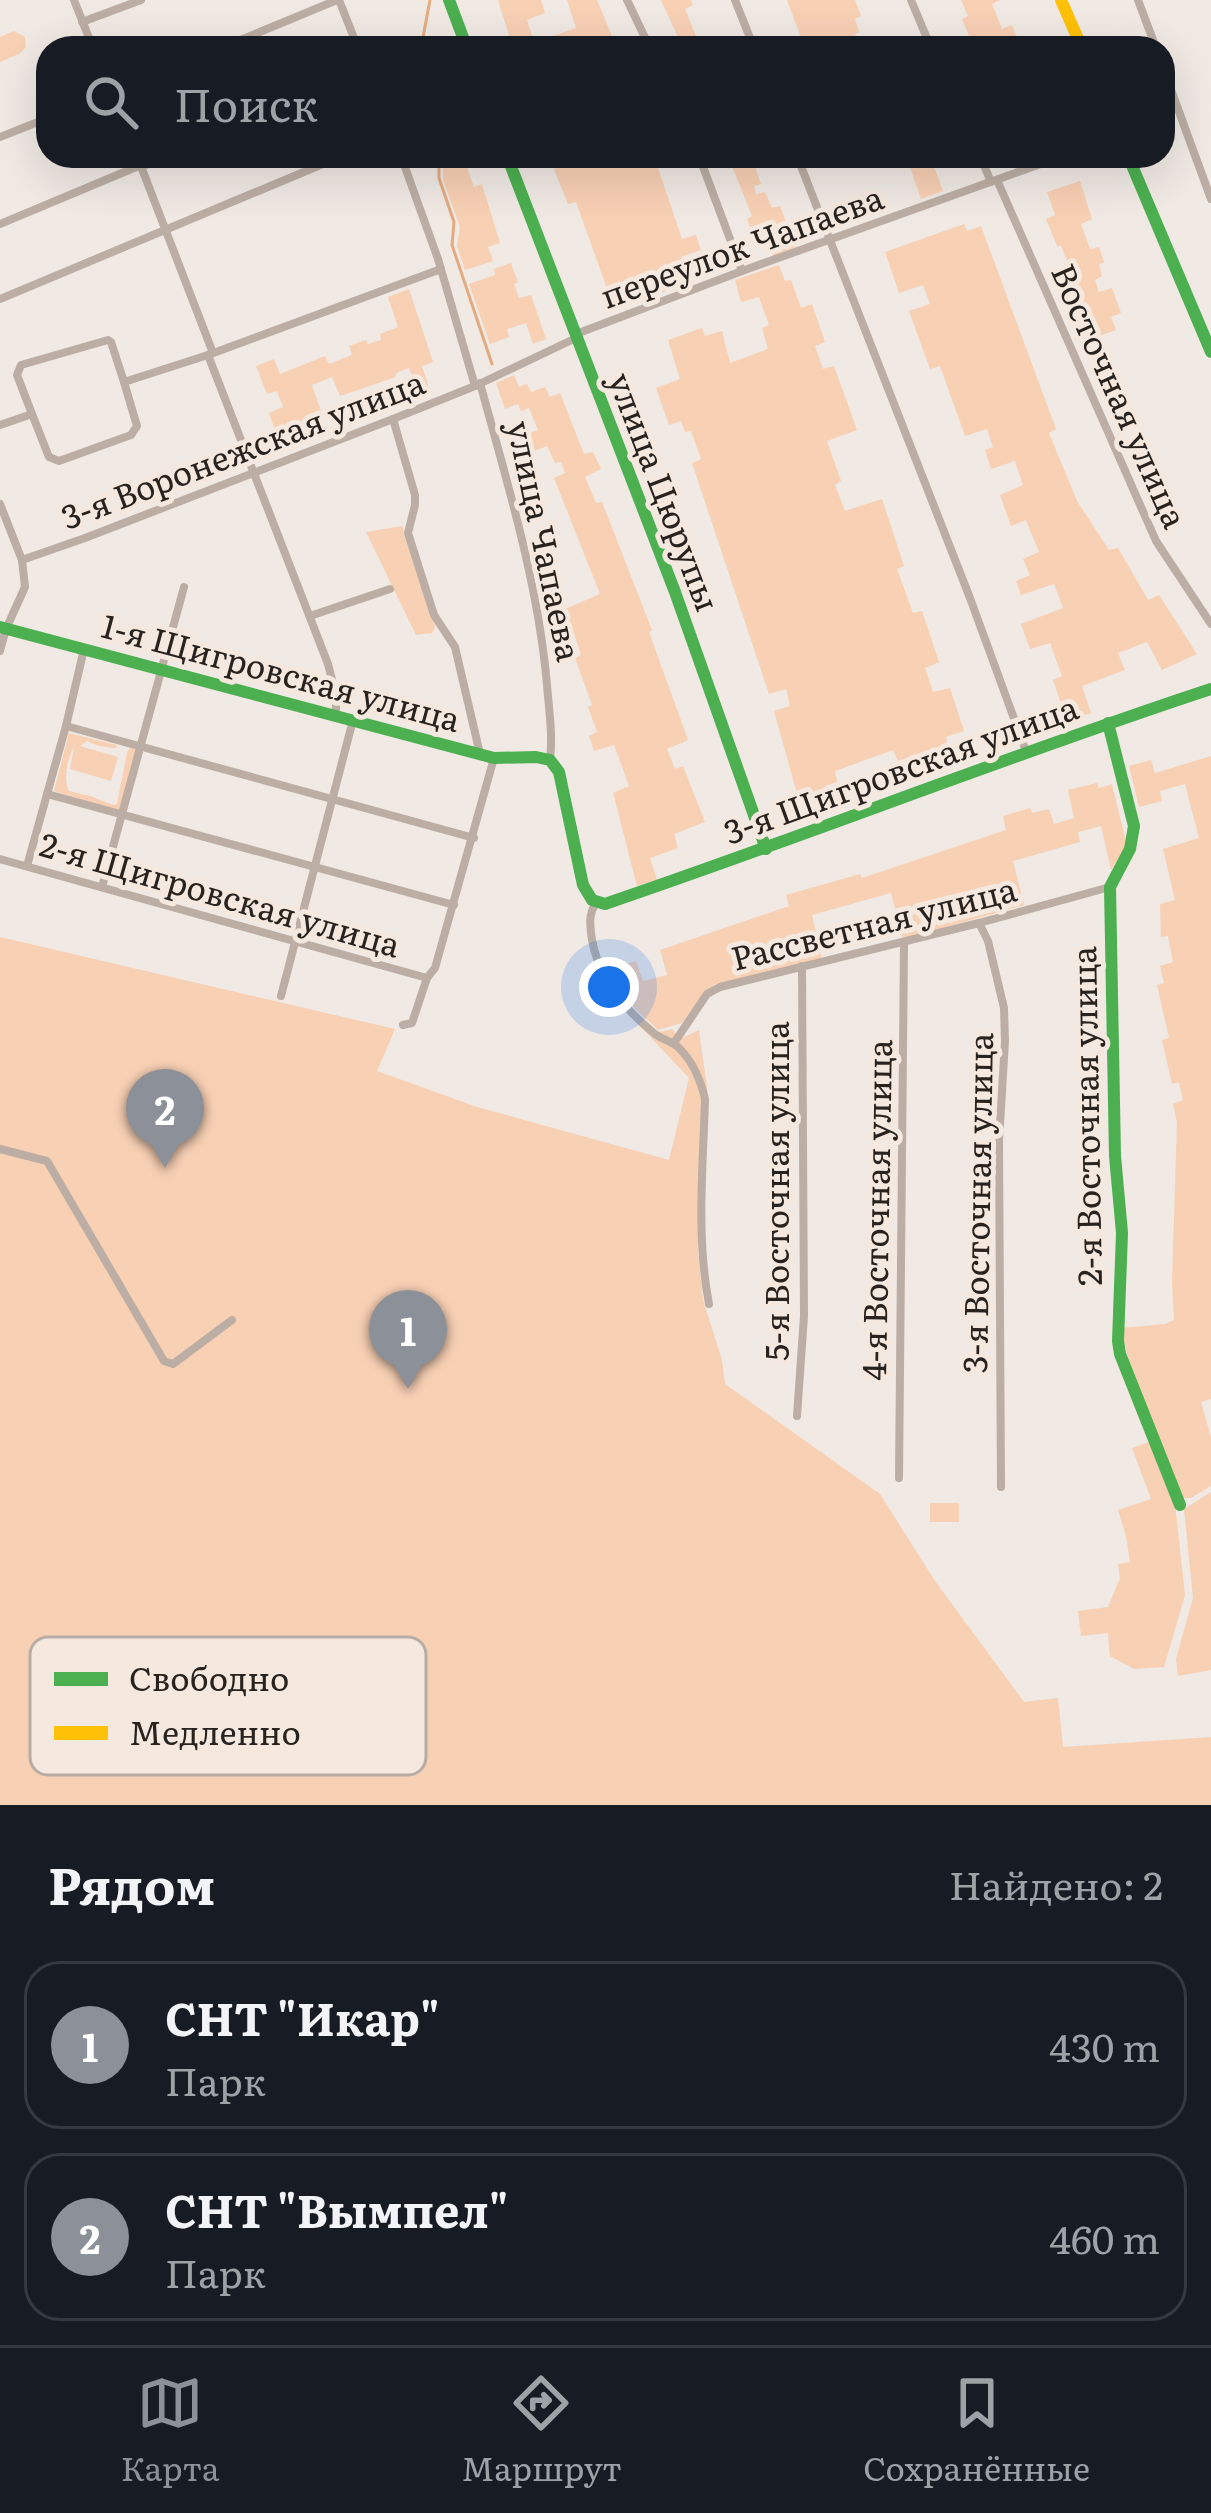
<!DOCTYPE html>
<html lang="ru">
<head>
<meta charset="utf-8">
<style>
	:root { --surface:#171b24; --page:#242831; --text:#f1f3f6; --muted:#9ea1a6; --line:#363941; --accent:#8c9099 }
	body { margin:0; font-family:Literata,serif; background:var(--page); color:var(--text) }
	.you { position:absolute; left:609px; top:987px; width:42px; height:42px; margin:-30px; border:9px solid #fff; border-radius:50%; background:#1a73e8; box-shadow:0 0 0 18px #1a73e833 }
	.badge { display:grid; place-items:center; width:78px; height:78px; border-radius:50%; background:var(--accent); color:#fff; font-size:39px; font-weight:700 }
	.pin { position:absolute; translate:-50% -99px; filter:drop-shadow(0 3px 6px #0008) }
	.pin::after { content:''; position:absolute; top:63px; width:42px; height:36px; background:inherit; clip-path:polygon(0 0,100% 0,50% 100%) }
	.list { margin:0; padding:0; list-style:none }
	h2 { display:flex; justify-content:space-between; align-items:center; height:156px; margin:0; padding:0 48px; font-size:51px }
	h2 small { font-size:39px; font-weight:400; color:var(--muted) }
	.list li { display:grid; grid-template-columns:78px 1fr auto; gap:36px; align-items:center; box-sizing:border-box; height:168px; margin:0 24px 24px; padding:0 24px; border:3px solid var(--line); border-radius:36px }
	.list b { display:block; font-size:45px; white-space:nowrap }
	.list p { margin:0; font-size:39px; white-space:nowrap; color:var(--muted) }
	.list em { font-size:39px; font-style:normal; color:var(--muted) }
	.icon { flex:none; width:66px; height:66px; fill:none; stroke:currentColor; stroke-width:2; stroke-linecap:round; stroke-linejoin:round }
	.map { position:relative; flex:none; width:1211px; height:1805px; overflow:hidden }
	.search { position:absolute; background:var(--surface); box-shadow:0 12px 48px #0002; left:36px; right:36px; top:36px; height:132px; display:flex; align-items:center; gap:30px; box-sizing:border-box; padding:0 42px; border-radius:36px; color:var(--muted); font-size:45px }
	.sheet { height:540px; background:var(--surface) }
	nav { display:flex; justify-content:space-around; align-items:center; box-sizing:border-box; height:168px; border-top:3px solid var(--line); background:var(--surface); font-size:33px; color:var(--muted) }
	nav a { display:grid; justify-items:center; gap:6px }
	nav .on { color:var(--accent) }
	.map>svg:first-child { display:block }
</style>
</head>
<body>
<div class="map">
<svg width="1211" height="1805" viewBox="0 0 1211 1805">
	<rect width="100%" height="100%" fill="#f0e9e4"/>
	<!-- green -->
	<g fill="#f8d0b4">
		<path d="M 498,0 L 541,0 L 545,13 L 527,20 L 536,48 L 513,48 Z"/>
		<path d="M 567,0 L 597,0 L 617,48 L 557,48 L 553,36 L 576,28 Z"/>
		<path d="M 661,0 L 691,0 L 693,5 L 685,9 L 698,41 L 712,37 L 716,47 L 722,48 L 683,48 Z"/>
		<path d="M 787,0 L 855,0 L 861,16 L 855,19 L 859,32 L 855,34 L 860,48 L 837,48 L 834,41 L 814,48 L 805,48 Z"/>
		<path d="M 961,0 L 1001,0 L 992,4 L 1002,29 L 1012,25 L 1021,48 L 974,48 L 962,19 L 968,16 Z"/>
		<path d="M 14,31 L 25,37 L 26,47 L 19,54 L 0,62 L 0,37 Z"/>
		<path d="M 447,156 L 463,156 L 474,187 L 482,184 L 500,243 L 488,247 L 493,261 L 465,270 L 457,246 L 460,227 L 443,180 L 443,158 Z"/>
		<path d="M 572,156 L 654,156 L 682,239 L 696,235 L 701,250 L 681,257 L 685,269 L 664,276 L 669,290 L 646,299 L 640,284 L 609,294 L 576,202 L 568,204 L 554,169 L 574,162 Z"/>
		<path d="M 728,156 L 761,156 L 763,162 L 755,166 L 761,184 L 754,186 L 756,194 L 765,192 L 772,208 L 780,206 L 796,247 L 773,256 L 767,242 L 757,244 L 747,219 L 752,216 Z"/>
		<path d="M 906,156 L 944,156 L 932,161 L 943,191 L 921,199 Z"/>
		<path d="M 1080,181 L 1092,219 L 1081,224 L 1090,249 L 1099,247 L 1104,262 L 1099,265 L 1102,276 L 1095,280 L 1099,292 L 1112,288 L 1121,313 L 1111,317 L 1116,330 L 1094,338 L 1090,327 L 1085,328 L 1070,289 L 1077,285 L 1061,246 L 1057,246 L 1046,219 L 1055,215 L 1047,192 Z"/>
		<path d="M 964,224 L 967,231 L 981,226 L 1056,429 L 1049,433 L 1077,501 L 1109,550 L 1118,548 L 1148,600 L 1159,595 L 1197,654 L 1162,670 L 1147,642 L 1118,653 L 1125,670 L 1082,686 L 1091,713 L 1067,721 L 1053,680 L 1062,676 L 1050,643 L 1030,649 L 1021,624 L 1063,608 L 1054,584 L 1021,595 L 1016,581 L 1030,575 L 1023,559 L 1039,552 L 1026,520 L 1011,526 L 1000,495 L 1023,485 L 1015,461 L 991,469 L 985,450 L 993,447 L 987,429 L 965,436 L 940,366 L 930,369 L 909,311 L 930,304 L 923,285 L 899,293 L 885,252 Z"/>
		<path d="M 511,263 L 518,282 L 514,284 L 519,298 L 531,295 L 546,339 L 533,344 L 526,323 L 507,329 L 509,337 L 490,344 L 469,284 L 495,275 L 494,269 Z"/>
		<path d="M 779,265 L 785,281 L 791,280 L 801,308 L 812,304 L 825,342 L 815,346 L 823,369 L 834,366 L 857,430 L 827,441 L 841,481 L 835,485 L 845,511 L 882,499 L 904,566 L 897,569 L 913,613 L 922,611 L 939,662 L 925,668 L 933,692 L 950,688 L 964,731 L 946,737 L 947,744 L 898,761 L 893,750 L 835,771 L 837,782 L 825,786 L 830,799 L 824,801 L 828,814 L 805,822 L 774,711 L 790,706 L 786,689 L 769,694 L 692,463 L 701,459 L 691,431 L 685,432 L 681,421 L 669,425 L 656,388 L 680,379 L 668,340 L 702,328 L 705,336 L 722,331 L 730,363 L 768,349 L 762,328 L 769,325 L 759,297 L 741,302 L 735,280 Z"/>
		<path d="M 409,289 L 433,362 L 422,366 L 431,394 L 420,398 L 409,368 L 396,373 L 396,377 L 340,396 L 332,377 L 312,385 L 322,414 L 275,430 L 269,413 L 283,407 L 277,391 L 267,394 L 256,366 L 274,359 L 280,374 L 325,356 L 329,364 L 352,355 L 349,346 L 366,340 L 368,344 L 381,340 L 380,334 L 398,327 L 388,297 Z"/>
		<path d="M 514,375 L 519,387 L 527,384 L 531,392 L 545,387 L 550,397 L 560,393 L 584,454 L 593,452 L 601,469 L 585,477 L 596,503 L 602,502 L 652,630 L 649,632 L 688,740 L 667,749 L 675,769 L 683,766 L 705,822 L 674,834 L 678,848 L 650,858 L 657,880 L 637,886 L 613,793 L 629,786 L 614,745 L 594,751 L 589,736 L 597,732 L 588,707 L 592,705 L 575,658 L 581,655 L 574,633 L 549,641 L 544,618 L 600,594 L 554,478 L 565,473 L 561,462 L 555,463 L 547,446 L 519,457 L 514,440 L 538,430 L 529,408 L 521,411 L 518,404 L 505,409 L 496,383 Z"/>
		<path d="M 402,526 L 435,627 L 432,633 L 416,635 L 366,532 Z"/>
		<path d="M 69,733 L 116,745 L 117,748 C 107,748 97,746 87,741 L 80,746 L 118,757 L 111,781 L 70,769 L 74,747 C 67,758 63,780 69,791 L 90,796 L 113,805 L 117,804 L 127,753 L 130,747 L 136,749 L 121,810 L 116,812 L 54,791 Z"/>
		<path d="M 1211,756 L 1211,1399 L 1201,1402 L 1211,1437 L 1211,1486 L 1191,1498 L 1181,1498 L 1128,1358 L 1121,1328 L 1165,1324 L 1174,1320 L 1172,1282 L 1177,1122 L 1173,1104 L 1183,1100 L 1179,1082 L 1172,1084 L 1162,1040 L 1169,1038 L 1157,985 L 1164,983 L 1160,966 L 1173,962 L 1168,936 L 1161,937 L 1160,904 L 1175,900 L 1163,849 L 1199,838 L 1185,784 L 1160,791 L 1162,801 L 1139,807 L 1129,766 L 1151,760 L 1155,773 Z"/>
		<path d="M 1097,783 L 1099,788 L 1112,784 L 1127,846 L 1111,870 L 1101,826 L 1078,832 L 1080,842 L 1013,861 L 1024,905 L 903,939 L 891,893 L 812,915 L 822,959 L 716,984 L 705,992 L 682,1023 L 658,1030 C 635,1008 620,999 613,967 L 636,961 L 643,981 L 667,975 L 660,950 L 789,906 L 786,895 L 860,874 L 862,878 L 1006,830 L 1003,816 L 1030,808 L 1032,813 L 1049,809 L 1054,824 L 1074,818 L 1068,790 Z"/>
		<path d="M 0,937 L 395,1029 L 377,1071 L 477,1107 L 669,1160 L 689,1078 L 638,1024 L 654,1033 L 673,1029 L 678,1040 L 699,1030 L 707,1087 L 708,1132 L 698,1199 L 698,1252 L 703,1300 L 722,1360 L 725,1384 L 880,1494 L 935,1581 L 1024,1702 L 1058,1698 L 1063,1747 L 1211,1737 L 1211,1805 L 0,1805 Z"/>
		<path d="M 1149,1442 L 1175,1504 L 1185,1595 L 1164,1667 L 1134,1669 L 1110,1656 L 1108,1633 L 1081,1636 L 1078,1611 L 1108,1607 L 1120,1578 L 1118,1564 L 1130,1562 L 1126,1536 L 1118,1510 L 1151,1499 L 1132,1448 Z"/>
		<path d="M 1211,1492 L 1211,1670 L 1178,1676 L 1176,1659 L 1193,1598 L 1184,1509 Z"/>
		<rect x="930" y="1503" width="29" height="19"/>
	</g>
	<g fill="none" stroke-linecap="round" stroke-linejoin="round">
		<!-- stream -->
		<g stroke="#e4ab82" stroke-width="3">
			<path d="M 421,48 L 430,0"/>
			<path d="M 439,156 L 439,178 L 454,222 L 452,245 L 492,364"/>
		</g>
		<!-- street -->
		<g stroke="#bcaea4" stroke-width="8">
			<path d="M 74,0 L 93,48"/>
			<path d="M 339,0 L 358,48"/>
			<path d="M 627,0 L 650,48"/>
			<path d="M 735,0 L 754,48"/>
			<path d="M 911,0 L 931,48"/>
			<path d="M 1138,0 L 1156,48"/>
			<path d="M 82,22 L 141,0"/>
			<path d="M 221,48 L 337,0"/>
			<path d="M 1163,68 L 1211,199"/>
			<path d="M 0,137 L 48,118"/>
			<path d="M 137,156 L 213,353"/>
			<path d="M 401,156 L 438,259 L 475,386"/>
			<path d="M 699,156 L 742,271"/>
			<path d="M 797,156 L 970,598 L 1027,754"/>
			<path d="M 980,156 L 991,182"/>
			<path d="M 141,167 L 168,156"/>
			<path d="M 997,180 L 1156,541 L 1211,624"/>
			<path d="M 0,224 L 141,165"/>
			<path d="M 0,299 L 342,156"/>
			<path d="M 576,334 L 742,271 L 1063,156"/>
			<path d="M 208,355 L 328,664 L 336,696 L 336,715"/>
			<path d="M 480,383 C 507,482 538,582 547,685 C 549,710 553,735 550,760"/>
			<path d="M 32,414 L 49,457 L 59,461 L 131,435 L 137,426 L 124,382 L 208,355 L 441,269"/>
			<path d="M 393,419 L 415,495 L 415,505 L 408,533 L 434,615 L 455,647 L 480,754"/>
			<path d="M 0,425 L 32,414 L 17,375 L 21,365 L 108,340 L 111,342 L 124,382"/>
			<path d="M 0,504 L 22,560 L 25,587 L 6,629 L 0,651"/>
			<path d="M 22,560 L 85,538 L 393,419 L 475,386 L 576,338"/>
			<path d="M 310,616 L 390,589"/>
			<path d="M 66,726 L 474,838"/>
			<path d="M 47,794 L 454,905"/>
			<path d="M 0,859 L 427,978"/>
			<path d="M 27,866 L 66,726 L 84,649"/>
			<path d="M 102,887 L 184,587"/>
			<path d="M 596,903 C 588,915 590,926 592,940 C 599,979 624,1009 655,1034 C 663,1040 672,1041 679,1048 C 693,1062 701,1081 705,1099 C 703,1168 696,1236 709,1304"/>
			<path d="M 979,923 L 988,941 L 1004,1008 L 1005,1041 L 999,1141 L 1001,1487"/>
			<path d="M 281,996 L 353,720"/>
			<path d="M 403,1025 L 412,1023 L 427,978 L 435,968 L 494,758"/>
			<path d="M 674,1043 L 707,994 L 720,987 L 979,923 L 1110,887"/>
			<path d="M 0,1149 L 47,1161 L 164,1361 L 173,1364 L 232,1320"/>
			<path d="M 797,1416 L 804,1316 L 802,966"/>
			<path d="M 899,1478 L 904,942"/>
		</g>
		<!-- fast -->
		<g stroke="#4caf50" stroke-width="12">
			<path d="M 449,0 L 467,48"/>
			<path d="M 507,156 L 675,592 L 766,849"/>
			<path d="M 1128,156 L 1211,352"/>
			<path d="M 0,627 L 494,758 L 536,757 L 550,760 L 559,772 L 583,885 L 592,900 L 605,904 C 808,835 1007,756 1211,689"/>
			<path d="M 1108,723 L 1134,826 L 1130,849 L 1110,887 L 1115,1156 L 1122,1233 L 1118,1341 L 1120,1354 L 1180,1505"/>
		</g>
		<!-- slow -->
		<path stroke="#ffc107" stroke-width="12" d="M 1061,0 L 1082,48"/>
	</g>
	<g text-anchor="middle" stroke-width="10" stroke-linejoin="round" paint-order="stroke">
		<!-- street labels -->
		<g font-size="33" fill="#28231f" stroke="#f5e8df">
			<text transform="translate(742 247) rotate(-20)" y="12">переулок Чапаева</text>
			<text transform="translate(1119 396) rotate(66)" y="12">Восточная улица</text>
			<text transform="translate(243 450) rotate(-21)" y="12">3-я Воронежская улица</text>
			<text transform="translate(664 492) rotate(69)" y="12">улица Цюрупы</text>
			<text transform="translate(544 541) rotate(78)" y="12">улица Чапаева</text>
			<text transform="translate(281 673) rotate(15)" y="12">1-я Щигровская улица</text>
			<text transform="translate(901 770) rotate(-20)" y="12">3-я Щигровская улица</text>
			<text transform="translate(220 895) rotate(16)" y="12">2-я Щигровская улица</text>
			<text transform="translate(874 924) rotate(-14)" y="12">Рассветная улица</text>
			<text transform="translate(1087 1116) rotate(-91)" y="12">2-я Восточная улица</text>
			<text transform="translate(777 1191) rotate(-90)" y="12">5-я Восточная улица</text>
			<text transform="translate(978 1203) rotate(-89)" y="12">3-я Восточная улица</text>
			<text transform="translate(877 1210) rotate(-89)" y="12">4-я Восточная улица</text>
		</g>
	</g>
	<!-- legend -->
	<rect x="30" y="1637" width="396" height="138" rx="18" fill="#f5e8df" stroke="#b8ada5" stroke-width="3"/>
	<rect x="54" y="1672" width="54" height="14" fill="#4caf50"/>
	<rect x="54" y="1726" width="54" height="14" fill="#ffc107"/>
	<g font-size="33" fill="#28231f">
		<text x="129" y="1691">Свободно</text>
		<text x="129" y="1745">Медленно</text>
	</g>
</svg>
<div class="you"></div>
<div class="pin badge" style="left:408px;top:1389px">1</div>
<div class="pin badge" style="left:165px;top:1168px">2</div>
<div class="search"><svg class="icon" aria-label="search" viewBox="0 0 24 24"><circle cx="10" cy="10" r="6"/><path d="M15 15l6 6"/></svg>Поиск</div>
</div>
<section class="sheet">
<h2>Рядом<small>Найдено: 2</small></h2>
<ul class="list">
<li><span class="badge">1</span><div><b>СНТ &quot;Икар&quot;</b><p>Парк</p></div><em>430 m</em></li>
<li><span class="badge">2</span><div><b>СНТ &quot;Вымпел&quot;</b><p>Парк</p></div><em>460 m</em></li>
</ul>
</section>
<nav>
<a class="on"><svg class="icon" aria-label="map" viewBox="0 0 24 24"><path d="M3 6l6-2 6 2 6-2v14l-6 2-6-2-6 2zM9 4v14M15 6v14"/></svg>Карта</a>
<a><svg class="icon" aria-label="directions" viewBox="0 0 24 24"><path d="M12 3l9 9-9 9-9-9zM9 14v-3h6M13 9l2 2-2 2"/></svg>Маршрут</a>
<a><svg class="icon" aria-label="saved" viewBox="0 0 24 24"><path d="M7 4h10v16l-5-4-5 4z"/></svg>Сохранённые</a>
</nav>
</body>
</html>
